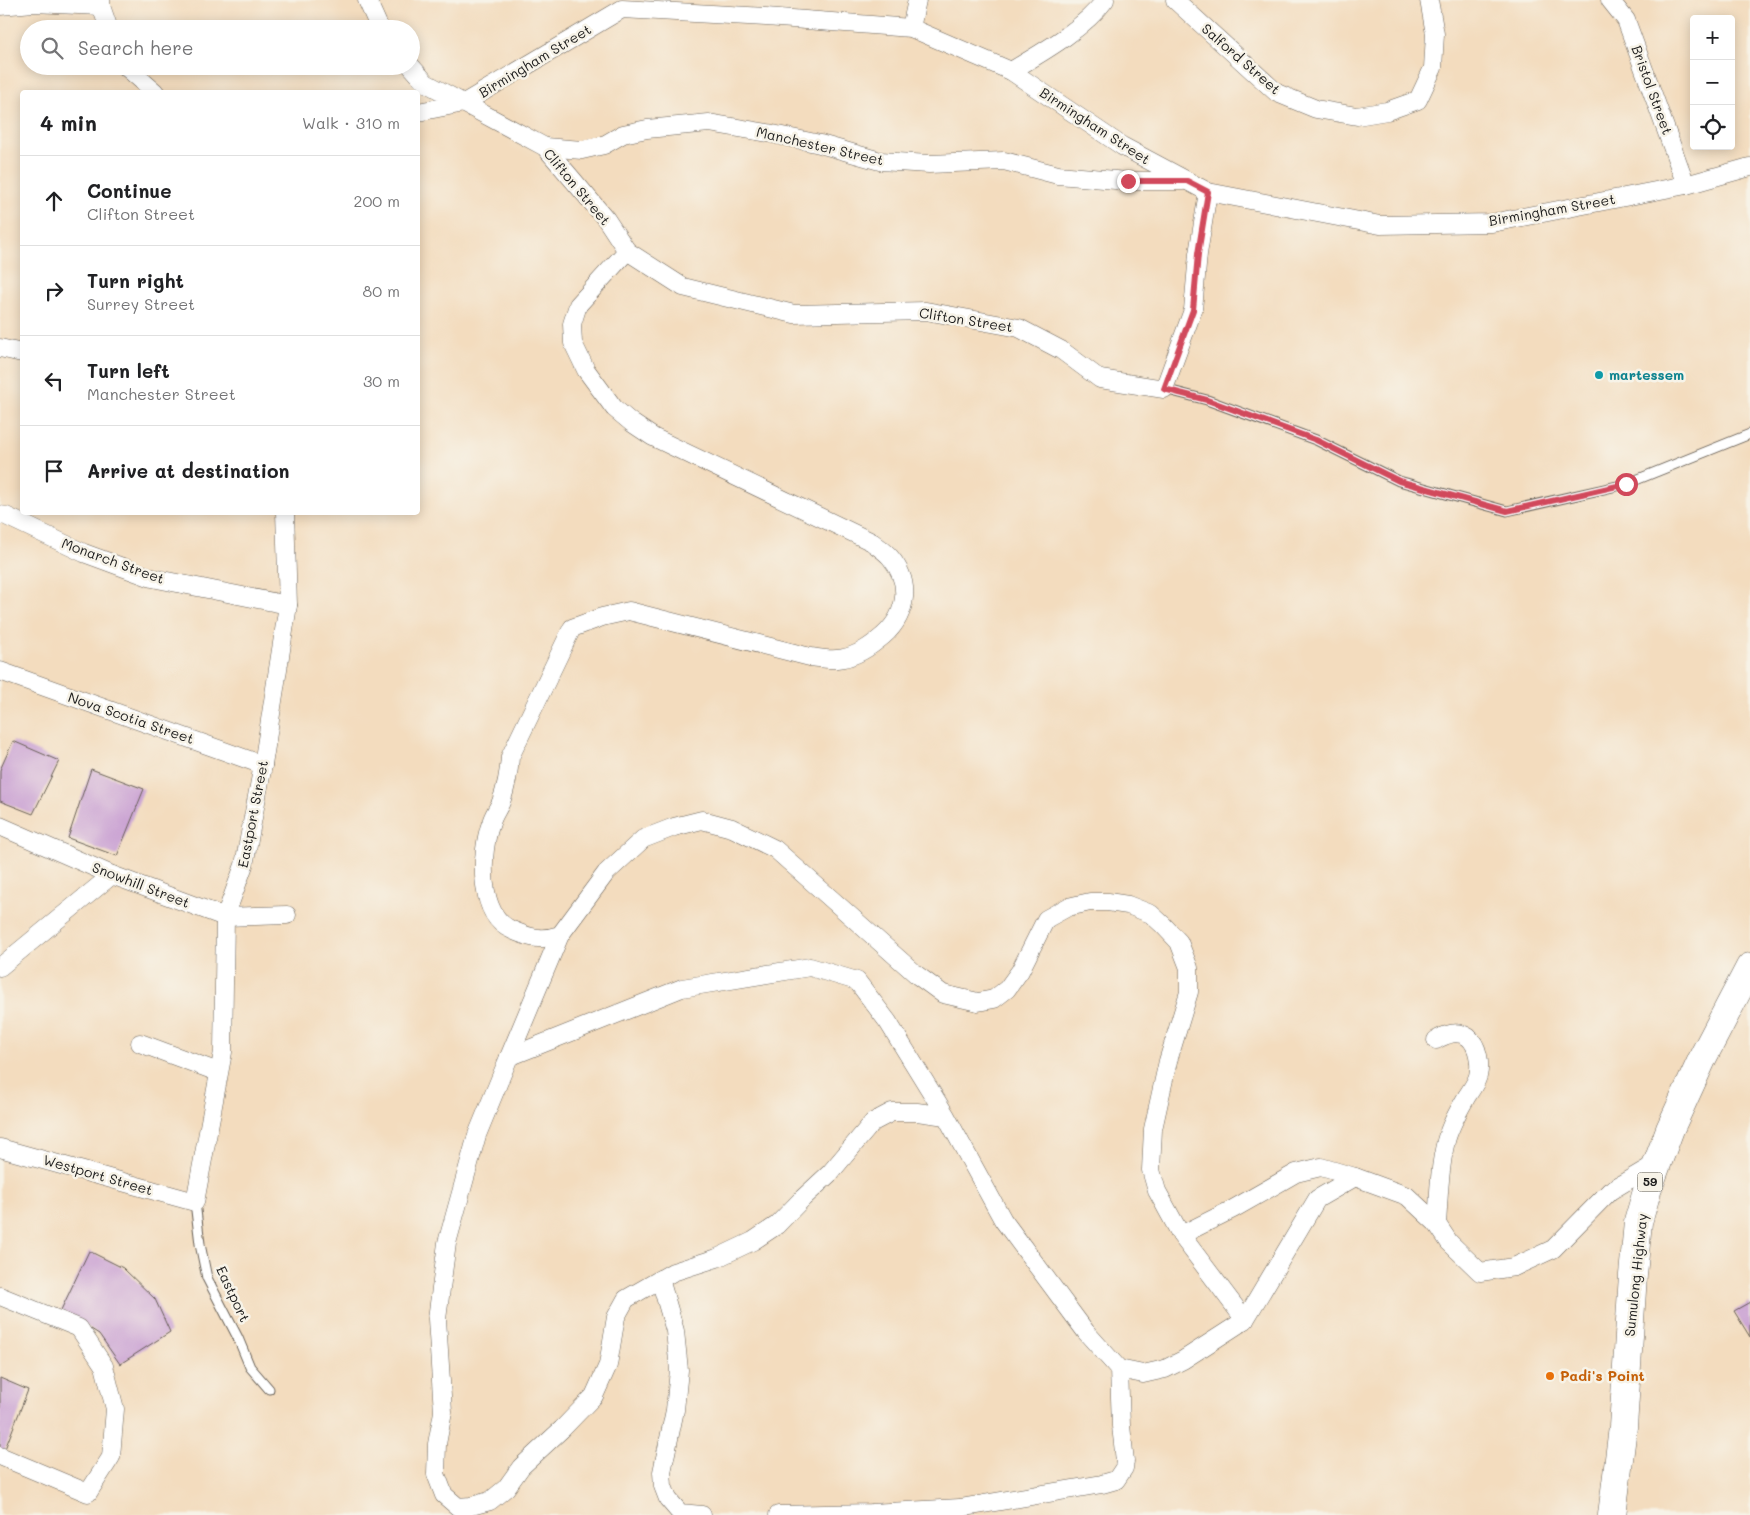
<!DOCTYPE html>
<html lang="en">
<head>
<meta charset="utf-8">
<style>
	:root { --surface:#fff; --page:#f2f2f2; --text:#202124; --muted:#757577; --line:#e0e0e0 }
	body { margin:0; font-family:Mali,sans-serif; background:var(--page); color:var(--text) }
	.controls { position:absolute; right:15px; top:15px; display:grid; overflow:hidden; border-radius:5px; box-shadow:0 2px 12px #0003 }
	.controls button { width:45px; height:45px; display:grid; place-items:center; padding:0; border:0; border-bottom:1px solid var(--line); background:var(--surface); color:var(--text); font:25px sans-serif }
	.stop { position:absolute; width:15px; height:15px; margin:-11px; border:4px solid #d1495b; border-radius:50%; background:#fff }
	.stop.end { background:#d1495b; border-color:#fff; box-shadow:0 1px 5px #0008 }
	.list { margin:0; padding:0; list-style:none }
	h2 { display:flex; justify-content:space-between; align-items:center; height:65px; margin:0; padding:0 20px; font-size:21px }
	h2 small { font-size:16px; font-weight:400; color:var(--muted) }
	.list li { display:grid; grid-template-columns:32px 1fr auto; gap:15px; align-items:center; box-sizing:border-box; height:90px; padding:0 20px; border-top:1px solid var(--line) }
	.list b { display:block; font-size:19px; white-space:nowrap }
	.list p { margin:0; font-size:16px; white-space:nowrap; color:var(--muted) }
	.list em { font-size:16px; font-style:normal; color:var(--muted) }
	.icon { flex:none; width:28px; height:28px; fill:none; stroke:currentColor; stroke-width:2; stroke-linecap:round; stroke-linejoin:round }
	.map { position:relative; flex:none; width:1750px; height:1515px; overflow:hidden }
	.search { position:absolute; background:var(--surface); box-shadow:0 2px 12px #0003; left:20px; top:20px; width:400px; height:55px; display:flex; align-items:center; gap:12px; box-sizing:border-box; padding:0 18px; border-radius:28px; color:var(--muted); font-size:19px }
	.panel { position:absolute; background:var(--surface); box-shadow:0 2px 12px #0003; left:20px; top:90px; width:400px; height:425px; border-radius:5px }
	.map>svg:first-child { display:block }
</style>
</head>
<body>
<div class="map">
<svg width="1750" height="1515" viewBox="0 0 1750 1515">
	<rect width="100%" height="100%" fill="#f7f3e8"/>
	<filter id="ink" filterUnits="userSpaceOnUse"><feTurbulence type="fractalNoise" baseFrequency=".02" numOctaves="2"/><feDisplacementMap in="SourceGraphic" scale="10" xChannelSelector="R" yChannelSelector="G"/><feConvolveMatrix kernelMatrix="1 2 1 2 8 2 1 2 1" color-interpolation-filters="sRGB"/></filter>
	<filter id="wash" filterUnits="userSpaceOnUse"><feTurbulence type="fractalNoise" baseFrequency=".0096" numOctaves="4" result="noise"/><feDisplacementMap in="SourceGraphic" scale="20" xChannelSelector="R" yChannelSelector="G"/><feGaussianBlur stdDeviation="1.12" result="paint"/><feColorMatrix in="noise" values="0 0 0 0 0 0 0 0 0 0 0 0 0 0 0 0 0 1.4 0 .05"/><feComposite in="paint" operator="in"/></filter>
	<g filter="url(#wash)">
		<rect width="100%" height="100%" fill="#f3dcbe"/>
		<g id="blocks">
			<!-- building -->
			<g fill="#c79dd2">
				<path d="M 13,741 L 59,761 L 33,814 L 0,801 L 0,770 Z"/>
				<path d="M 91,769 L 144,789 L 117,856 L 68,838 Z"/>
				<path d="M 89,1251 L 123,1268 L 155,1299 L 170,1332 L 120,1364 L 99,1334 L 61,1310 Z"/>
				<path d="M 1750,1302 L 1750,1337 L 1734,1311 Z"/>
				<path d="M 0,1378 L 28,1390 L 3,1454 L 0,1453 Z"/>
			</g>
		</g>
	</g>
	<g filter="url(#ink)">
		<use href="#blocks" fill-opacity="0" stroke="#675f55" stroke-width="1"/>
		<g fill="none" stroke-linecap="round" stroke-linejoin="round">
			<!-- lane casing -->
			<g stroke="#675f55" stroke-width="11">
				<g id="lane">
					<path d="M 1164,389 L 1207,400 L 1316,440 L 1399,481 L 1507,511 L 1626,484 L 1750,434"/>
					<path d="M 195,1202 L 200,1244 L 207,1278 L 238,1338 L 250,1367 L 269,1389"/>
				</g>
			</g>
			<!-- street casing -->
			<g stroke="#675f55" stroke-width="19">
				<g id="street">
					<path d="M 101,0 L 101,6 L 109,29"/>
					<path d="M 367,0 L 380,29"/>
					<path d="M 1175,0 L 1277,93 L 1316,109 L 1357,116 L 1387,111 L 1418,100 L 1433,68 L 1435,34 L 1429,0"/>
					<path d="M 1610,0 L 1626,20 L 1686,185"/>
					<path d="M 0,6 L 33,3 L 101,6"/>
					<path d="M 911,28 L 917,0"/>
					<path d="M 125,66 L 155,92"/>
					<path d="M 411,66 L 426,83 L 545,147 L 606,219 L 627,251 L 683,287 L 794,314 L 926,311 L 1019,328 L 1061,350 L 1100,379 L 1164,389 L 1193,310 L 1198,254 L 1208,192"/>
					<path d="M 1011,71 C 1041,53 1084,29 1105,0"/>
					<path d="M 418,112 L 464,103 L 622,9 L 766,17 L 911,28 L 1011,71 L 1122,146 L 1208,192 L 1380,225 L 1492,223 L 1686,185 L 1750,167"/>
					<path d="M 545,147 L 582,150 L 604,145 L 623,134 L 647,129 L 709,123 L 768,133 L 820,144 L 880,161 L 929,164 L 1004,161 L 1058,175 L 1127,181 L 1183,181"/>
					<path d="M 627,251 L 578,305 L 572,324 L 573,343 L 586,370 L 614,408 L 632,423 L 653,437 L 872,542 C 878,547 885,551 890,557 C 914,585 906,619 878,640 C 867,649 852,658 837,659 C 828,660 819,658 810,657 L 629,611 L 602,617 L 572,628 L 510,757 C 509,772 506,788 501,802 C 498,809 493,815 491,823 C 480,853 478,916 512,930 C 530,938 541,941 560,935 L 606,873 L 643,839 L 674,827 L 702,820 L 732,828 L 775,849 L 917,975 L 943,994 L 978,1002 L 994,999 L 1007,989 L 1020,971 L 1046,919 L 1068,907 L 1090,902 L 1108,902 L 1128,905 L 1151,914 L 1163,925 L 1179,942 L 1189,968 L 1189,992 L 1168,1061 L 1153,1129 L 1151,1170 L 1157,1191 L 1181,1235 L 1233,1209 L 1296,1173 L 1321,1167 L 1355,1177 L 1407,1196 L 1437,1224 L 1449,1242 L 1480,1272 L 1514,1267 L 1553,1249 L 1610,1191 L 1657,1163"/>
					<path d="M 0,348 L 22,353"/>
					<path d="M 0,515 L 6,516 L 84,553 L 152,578 L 288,605"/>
					<path d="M 0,671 L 263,765"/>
					<path d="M 0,826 L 112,875 L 225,917 L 287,915"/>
					<path d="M 0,967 L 112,875"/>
					<path d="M 1436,1040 C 1447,1034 1457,1030 1468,1037 C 1478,1045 1481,1064 1478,1076 C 1476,1083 1471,1090 1467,1096 C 1459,1110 1450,1125 1446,1141 C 1439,1168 1439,1197 1437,1224"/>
					<path d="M 140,1043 L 218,1072"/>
					<path d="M 509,1057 L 560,935"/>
					<path d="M 946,1116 L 917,1112 L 892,1112 L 873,1122 L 830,1173 L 803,1198 L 777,1225 L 753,1241 L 717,1258 L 673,1272 L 626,1299 L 616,1317 L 608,1365 L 594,1396 L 562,1429 L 521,1467 L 506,1488 L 490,1501 L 471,1506 L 458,1507 L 444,1495 L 436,1474 L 437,1444 L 443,1412 L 437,1319 L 447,1243 L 477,1135 L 509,1057 L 682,988 L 810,967 L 857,981 L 888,1022 L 946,1116 L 1003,1220 L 1086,1332 L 1119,1369 L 1143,1374 L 1165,1369 L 1183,1360 L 1245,1320 L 1317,1199 L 1355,1177"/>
					<path d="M 0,1148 L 195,1202 L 223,1052 L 225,917 L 244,865 L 263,765 L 288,605 L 285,512"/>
					<path d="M 1181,1235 L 1245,1320"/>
					<path d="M 660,1279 L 675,1331 L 679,1370 L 675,1410 L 662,1472 L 663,1486 L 668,1499 L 680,1513 L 702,1515"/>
					<path d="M 0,1296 L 79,1328 L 104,1366 L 115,1409 L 111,1457 L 88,1493 L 0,1456"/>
					<path d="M 778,1515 L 871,1513 L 960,1508 L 1102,1484 L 1116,1480 L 1124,1468 L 1125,1461 L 1121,1426 L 1119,1369"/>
				</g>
			</g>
			<!-- primary casing -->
			<g stroke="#675f55" stroke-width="29">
				<path id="primary" d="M 1612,1515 L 1623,1427 L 1633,1275 L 1638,1222 L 1647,1191 L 1670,1129 L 1704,1055 L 1750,967"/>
			</g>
			<!-- lane -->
			<use href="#lane" stroke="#fff" stroke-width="9"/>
			<!-- street -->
			<use href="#street" stroke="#fff" stroke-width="18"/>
			<!-- primary -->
			<use href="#primary" stroke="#fff" stroke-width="28"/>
		</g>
	</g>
	<g fill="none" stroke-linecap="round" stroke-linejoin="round" filter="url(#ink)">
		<!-- route -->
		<path stroke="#d1495b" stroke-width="6" d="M 1128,181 L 1187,181 L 1208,192 L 1198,254 L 1193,310 L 1164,389 L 1207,400 L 1316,440 L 1399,481 L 1507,511 L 1626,484"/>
	</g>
	<!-- markers -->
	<circle fill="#0f9aa8" stroke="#f7f3e8" stroke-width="2" cx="1599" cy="375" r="5"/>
	<circle fill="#e8710a" stroke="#f7f3e8" stroke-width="2" cx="1550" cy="1376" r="5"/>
	<g text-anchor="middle" stroke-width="5" stroke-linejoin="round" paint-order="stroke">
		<!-- shield labels -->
		<rect fill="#f7f3e8" stroke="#5e5c59" stroke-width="1" x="1637.5" y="1172.5" width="25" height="19" rx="4"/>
		<g font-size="12" font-weight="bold" fill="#1c1c1c">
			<text x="1650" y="1186">59</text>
		</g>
		<!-- street labels -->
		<g font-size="14" fill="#1c1c1c" stroke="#f7f3e8">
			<text transform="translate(1241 59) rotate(41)" y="5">Salford Street</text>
			<text transform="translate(535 61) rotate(-31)" y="5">Birmingham Street</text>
			<text transform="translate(1652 90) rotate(70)" y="5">Bristol Street</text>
			<text transform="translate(1095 126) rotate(33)" y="5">Birmingham Street</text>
			<text transform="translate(820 146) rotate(13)" y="5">Manchester Street</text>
			<text transform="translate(577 187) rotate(50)" y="5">Clifton Street</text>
			<text transform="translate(1552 210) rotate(-10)" y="5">Birmingham Street</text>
			<text transform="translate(966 320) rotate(9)" y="5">Clifton Street</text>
			<text transform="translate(113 561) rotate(20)" y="5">Monarch Street</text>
			<text transform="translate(131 718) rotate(19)" y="5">Nova Scotia Street</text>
			<text transform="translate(253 814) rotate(-79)" y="5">Eastport Street</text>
			<text transform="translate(141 885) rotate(21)" y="5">Snowhill Street</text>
			<text transform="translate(98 1175) rotate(16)" y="5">Westport Street</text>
			<text transform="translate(1636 1275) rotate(-84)" y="5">Sumulong Highway</text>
			<text transform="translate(233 1294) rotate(65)" y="5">Eastport</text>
		</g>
		<!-- culture labels -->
		<g font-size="14" font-weight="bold" fill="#0d838f" stroke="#f7f3e8" text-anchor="start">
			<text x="1609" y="380">martessem</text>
		</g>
		<!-- food labels -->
		<g font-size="14" font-weight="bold" fill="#c56008" stroke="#f7f3e8" text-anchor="start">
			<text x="1560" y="1381">Padi's Point</text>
		</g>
	</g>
</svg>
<div class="controls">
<button>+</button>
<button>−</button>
<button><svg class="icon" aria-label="locate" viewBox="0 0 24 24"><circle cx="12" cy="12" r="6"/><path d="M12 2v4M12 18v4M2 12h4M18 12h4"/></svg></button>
</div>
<div class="stop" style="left:1626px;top:484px"></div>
<div class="stop end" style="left:1128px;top:181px"></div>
<div class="search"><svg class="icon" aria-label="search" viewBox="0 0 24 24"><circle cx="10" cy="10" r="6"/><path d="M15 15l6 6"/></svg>Search here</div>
<section class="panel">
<h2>4 min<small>Walk · 310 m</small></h2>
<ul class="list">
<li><svg class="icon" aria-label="ahead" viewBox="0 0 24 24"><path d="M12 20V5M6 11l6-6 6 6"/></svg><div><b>Continue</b><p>Clifton Street</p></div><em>200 m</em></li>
<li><svg class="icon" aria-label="right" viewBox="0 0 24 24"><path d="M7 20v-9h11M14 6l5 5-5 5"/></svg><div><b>Turn right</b><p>Surrey Street</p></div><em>80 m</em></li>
<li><svg class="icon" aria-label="left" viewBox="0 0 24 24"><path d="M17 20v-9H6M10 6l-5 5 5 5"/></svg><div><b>Turn left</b><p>Manchester Street</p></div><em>30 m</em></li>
<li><svg class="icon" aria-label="arrive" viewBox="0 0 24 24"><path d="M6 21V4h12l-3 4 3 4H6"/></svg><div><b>Arrive at destination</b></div></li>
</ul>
</section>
</div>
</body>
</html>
